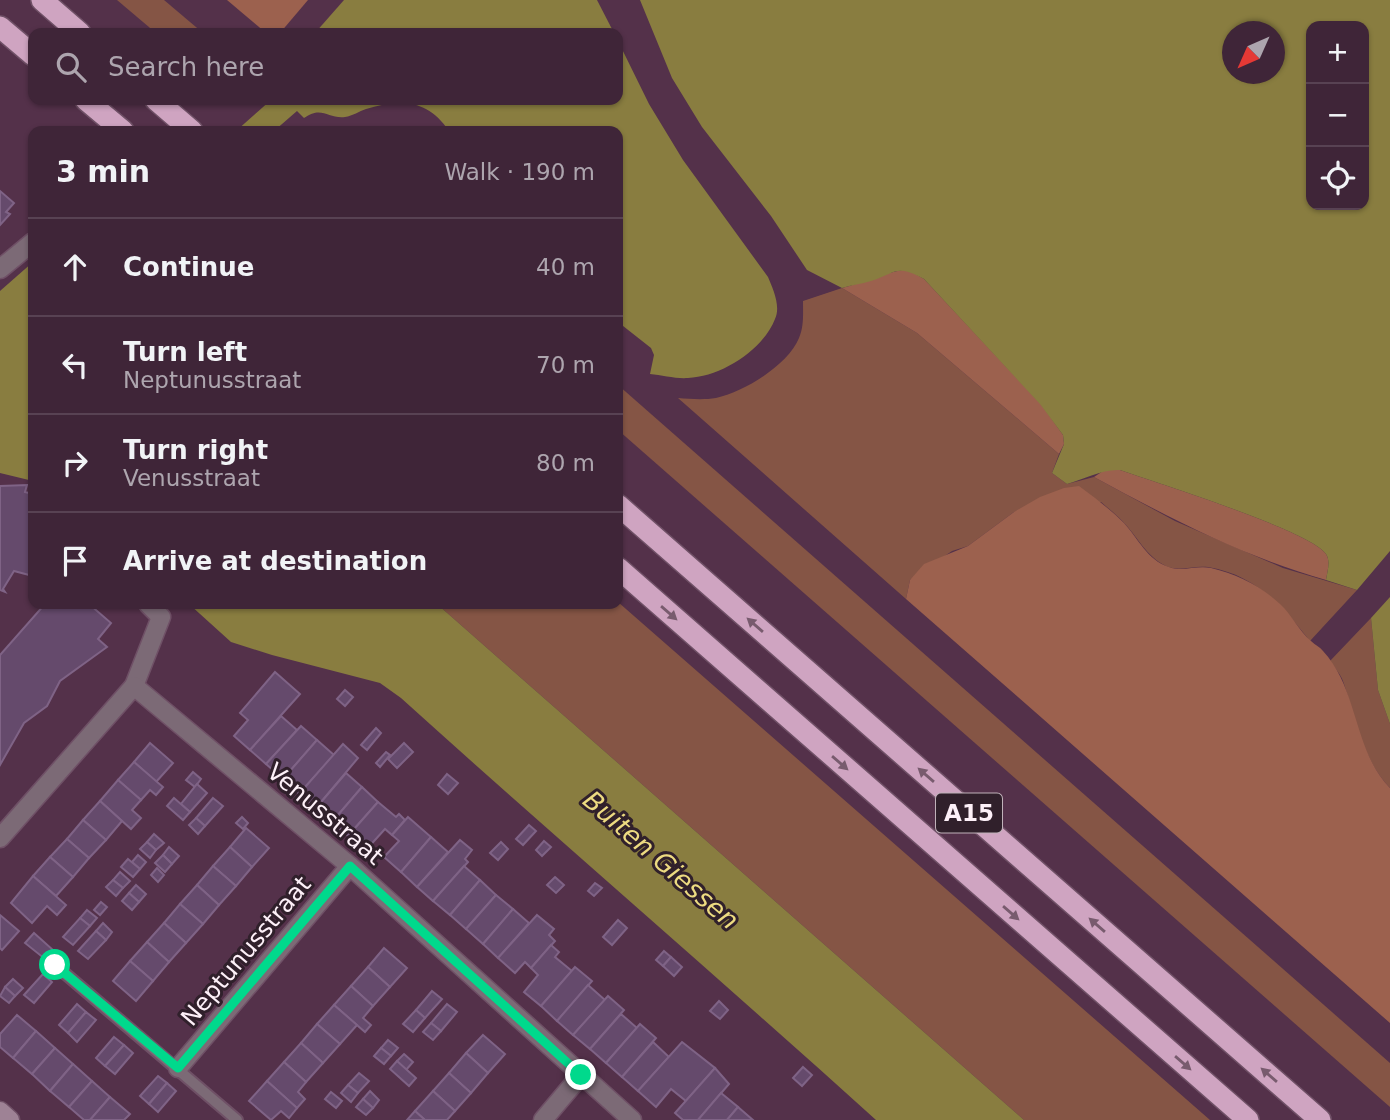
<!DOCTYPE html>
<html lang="en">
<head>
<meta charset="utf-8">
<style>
	:root { --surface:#3f2538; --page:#462d40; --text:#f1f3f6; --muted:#ada5ae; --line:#584253 }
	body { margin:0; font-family:"DejaVu Sans",sans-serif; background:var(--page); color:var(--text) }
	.controls { position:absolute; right:21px; top:21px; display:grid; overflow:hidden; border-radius:14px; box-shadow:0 2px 5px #0004 }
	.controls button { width:63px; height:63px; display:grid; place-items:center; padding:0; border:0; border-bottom:2px solid var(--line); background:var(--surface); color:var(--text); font:35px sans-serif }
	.compass { position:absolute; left:1222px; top:21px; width:63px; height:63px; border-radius:50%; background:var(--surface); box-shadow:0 2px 5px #0004; rotate:225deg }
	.stop { position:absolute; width:21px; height:21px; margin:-16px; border:5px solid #00d98c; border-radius:50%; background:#fff }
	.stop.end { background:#00d98c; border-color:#fff; box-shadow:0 2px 7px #0008 }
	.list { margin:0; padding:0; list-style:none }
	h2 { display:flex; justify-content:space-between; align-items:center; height:91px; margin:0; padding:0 28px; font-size:30px }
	h2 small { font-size:23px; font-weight:400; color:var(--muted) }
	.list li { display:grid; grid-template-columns:46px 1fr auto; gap:21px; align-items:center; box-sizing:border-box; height:98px; padding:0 28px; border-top:2px solid var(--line) }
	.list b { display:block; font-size:26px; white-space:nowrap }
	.list p { margin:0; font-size:23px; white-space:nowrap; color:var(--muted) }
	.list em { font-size:23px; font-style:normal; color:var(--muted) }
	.icon { flex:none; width:38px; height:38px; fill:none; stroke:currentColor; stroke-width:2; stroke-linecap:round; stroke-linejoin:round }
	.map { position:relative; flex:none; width:1390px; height:1120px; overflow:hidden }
	.search { position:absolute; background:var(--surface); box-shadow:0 2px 5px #0004; left:28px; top:28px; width:595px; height:77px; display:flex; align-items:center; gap:18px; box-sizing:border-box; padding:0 24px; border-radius:14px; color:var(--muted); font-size:26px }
	.panel { position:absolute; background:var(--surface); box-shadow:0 2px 5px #0004; left:28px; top:126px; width:595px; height:483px; border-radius:14px }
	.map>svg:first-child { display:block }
</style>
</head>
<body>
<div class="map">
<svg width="1390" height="1120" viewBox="0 0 1390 1120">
	<rect width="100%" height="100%" fill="#54314a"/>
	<!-- green -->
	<g fill="#855545">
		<path d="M 117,0 L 164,0 L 203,33 L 156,33 Z"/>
		<path d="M 842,288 L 917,333 L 1059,454 L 1052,473 L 1067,484 L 1094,477 L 1175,521 L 1283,568 L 1357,590 L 1310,641 C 1282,606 1256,575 1208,567 C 1194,565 1179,572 1166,566 C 1146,556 1139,539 1125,524 C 1118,516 1109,509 1101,502 L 1014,512 L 968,546 L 952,551 L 910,580 L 906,599 L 678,398 C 690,399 704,400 716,398 C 744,392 788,365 799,338 C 804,326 803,314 803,301 Z"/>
		<path d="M 618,385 L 1390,1063 L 1390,1107 L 618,430 Z"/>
		<path d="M 618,602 L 1210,1120 L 1024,1120 L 437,604 L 618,604 Z"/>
		<path d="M 1371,618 L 1378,690 L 1390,724 L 1390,788 C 1363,760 1356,720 1344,684 C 1342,676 1335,668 1330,661 Z"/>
	</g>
	<!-- forest -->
	<g fill="#9c614e">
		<path d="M 227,0 L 308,0 L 280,33 L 266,33 Z"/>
		<path d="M 907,269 L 924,279 L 1041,404 L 1063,435 L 1064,444 L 1059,454 L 917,333 L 842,288 C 864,282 884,273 907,269 Z"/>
		<path d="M 1106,469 L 1120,470 C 1154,482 1311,531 1326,554 C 1331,562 1327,572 1326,580 C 1244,557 1168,517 1094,477 Z"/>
		<path d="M 1079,486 C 1094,497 1110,509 1124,523 C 1138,538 1147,560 1169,567 C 1182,572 1197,565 1211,568 C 1237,574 1261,586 1280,604 C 1292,615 1299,631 1311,641 C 1315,645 1320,647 1323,651 C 1359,690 1353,750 1390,788 L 1390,1023 L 906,599 L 910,580 L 924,564 L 968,546 L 1014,512 L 1040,497 L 1064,488 Z"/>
	</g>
	<!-- water -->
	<g fill="#897d40" fill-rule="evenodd">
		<path d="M 344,0 L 597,0 L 614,33 L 315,33 Z"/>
		<path d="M 640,0 L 1390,0 L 1390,551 L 1357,590 L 1326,580 C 1327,572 1331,562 1326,554 C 1311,531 1154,482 1120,470 C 1102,469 1085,479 1067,484 L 1052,473 L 1064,444 L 1063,435 L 1040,404 L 924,279 C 897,264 897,272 871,281 C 861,284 852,285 842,288 L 807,270 L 771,216 L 702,127 L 672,78 ZM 1364,26 L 1364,205 L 1311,205 L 1311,26 ZM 1232,32 L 1274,32 L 1274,74 L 1232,74 Z"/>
		<path d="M 618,41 L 649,104 L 683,160 L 768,277 C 773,289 781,306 775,319 C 763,350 721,377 688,378 C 676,379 662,375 650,374 L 654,355 L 651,348 L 618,322 L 618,131 L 449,131 C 427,99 401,99 366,109 C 359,111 353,116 345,117 C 328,119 322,105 304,118 L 297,111 L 274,131 L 236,131 L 271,100 L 618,100 Z"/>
		<path d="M 33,262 L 33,481 L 0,473 L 0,291 Z"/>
		<path d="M 1390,597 L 1390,724 L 1378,690 L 1371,618 Z"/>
		<path d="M 189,604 L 437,604 L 1024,1120 L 876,1120 C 719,978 558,840 401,698 L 380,683 L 272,655 L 231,642 Z"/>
	</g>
	<!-- building -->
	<g fill="#654a6c" stroke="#7f6386" stroke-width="2">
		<path d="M 0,191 L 14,203 L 6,212 L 10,214 L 0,225 Z"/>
		<path d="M 27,485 L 25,492 L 33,494 L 33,559 L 29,575 L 14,571 L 3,589 L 5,592 L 0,590 L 0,486 Z"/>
		<path d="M 45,604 L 89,604 L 111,623 L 98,639 L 107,647 L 60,681 L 47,706 L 24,723 L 0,765 L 0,655 Z"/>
		<path d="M 275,672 L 300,694 L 250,750 L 234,736 L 248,720 L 240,713 Z"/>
		<path d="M 345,690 L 353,697 L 345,706 L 337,699 Z"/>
		<path d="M 281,716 L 297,730 L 266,764 L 250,750 Z"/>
		<path d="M 301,726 L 317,740 L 283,779 L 266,764 Z"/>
		<path d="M 376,728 L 381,733 L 367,750 L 361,745 Z"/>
		<path d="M 317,740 L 334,755 L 299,794 L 283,779 Z"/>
		<path d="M 150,743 L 173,763 L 156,782 L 134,762 Z"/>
		<path d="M 404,743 L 413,752 L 397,768 L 388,759 Z"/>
		<path d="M 343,744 L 358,758 L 316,808 L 299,794 Z"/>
		<path d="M 386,752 L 390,755 L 380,767 L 376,763 Z"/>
		<path d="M 134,762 L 163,787 L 156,795 L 150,790 L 141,800 L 118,780 Z"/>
		<path d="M 193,772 L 201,779 L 195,787 L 186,780 Z"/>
		<path d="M 346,773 L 362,787 L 332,822 L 316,808 Z"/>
		<path d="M 447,774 L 458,783 L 448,794 L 438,785 Z"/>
		<path d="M 118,780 L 141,800 L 132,810 L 141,818 L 131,829 L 100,801 Z"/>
		<path d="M 197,784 L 207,793 L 190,812 L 181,804 Z"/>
		<path d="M 362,787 L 378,802 L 348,836 L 332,822 Z"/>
		<path d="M 174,798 L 190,812 L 183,820 L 167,806 Z"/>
		<path d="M 213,798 L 223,806 L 205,826 L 196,818 Z"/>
		<path d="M 100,801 L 122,821 L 106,840 L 83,820 Z"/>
		<path d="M 378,802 L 396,817 L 399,814 L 405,820 L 392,835 L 385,829 L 365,851 L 348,836 Z"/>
		<path d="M 242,817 L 248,823 L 243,829 L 236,823 Z"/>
		<path d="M 408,817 L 431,837 L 401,872 L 384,857 L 399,841 L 392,835 Z"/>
		<path d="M 196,818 L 205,826 L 198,834 L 189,825 Z"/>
		<path d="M 83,820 L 106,840 L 89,858 L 67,839 Z"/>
		<path d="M 529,825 L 536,831 L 523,845 L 516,839 Z"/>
		<path d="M 246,828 L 269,848 L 252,867 L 230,847 Z"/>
		<path d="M 154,834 L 164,843 L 156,850 L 147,842 Z"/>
		<path d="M 431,837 L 448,852 L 417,887 L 401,872 Z"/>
		<path d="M 67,839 L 89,858 L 73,877 L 50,857 Z"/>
		<path d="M 460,840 L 472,850 L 465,859 L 468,862 L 433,901 L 417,887 Z"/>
		<path d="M 544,841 L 551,847 L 542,856 L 536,850 Z"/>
		<path d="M 147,842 L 156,850 L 150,858 L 140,849 Z"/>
		<path d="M 501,842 L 508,849 L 498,860 L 490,853 Z"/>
		<path d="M 169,847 L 179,856 L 172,864 L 163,855 Z"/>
		<path d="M 230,847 L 252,867 L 236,886 L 213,866 Z"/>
		<path d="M 138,855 L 146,862 L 140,869 L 132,862 Z"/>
		<path d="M 163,855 L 172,864 L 165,872 L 155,863 Z"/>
		<path d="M 50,857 L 73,877 L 56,896 L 33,876 Z"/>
		<path d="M 128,859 L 140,869 L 133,877 L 121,867 Z"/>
		<path d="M 213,866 L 236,886 L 219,905 L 197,885 Z"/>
		<path d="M 464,866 L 480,880 L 450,915 L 433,901 Z"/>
		<path d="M 157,868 L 164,875 L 158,882 L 151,875 Z"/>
		<path d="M 120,872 L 130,881 L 123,888 L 113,880 Z"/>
		<path d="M 33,876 L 66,905 L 57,915 L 47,906 L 32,923 L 11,903 Z"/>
		<path d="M 555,877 L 564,885 L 556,893 L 547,885 Z"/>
		<path d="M 113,880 L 123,888 L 116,896 L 106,887 Z"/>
		<path d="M 480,880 L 496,895 L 466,929 L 450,915 Z"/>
		<path d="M 595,883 L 602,888 L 594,896 L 588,891 Z"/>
		<path d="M 136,885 L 146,894 L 139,902 L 129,893 Z"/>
		<path d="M 197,885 L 219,905 L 203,924 L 180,904 Z"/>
		<path d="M 129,893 L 139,902 L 132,910 L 122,901 Z"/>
		<path d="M 496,895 L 513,909 L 483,944 L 466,929 Z"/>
		<path d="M 101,902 L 107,907 L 100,915 L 94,910 Z"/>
		<path d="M 180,904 L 203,924 L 186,943 L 164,923 Z"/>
		<path d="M 513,909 L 529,923 L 498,958 L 483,944 Z"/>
		<path d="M 87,910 L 97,918 L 90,926 L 80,918 Z"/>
		<path d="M 0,915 L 19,931 L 2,950 L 0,948 Z"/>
		<path d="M 537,915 L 554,929 L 549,935 L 555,941 L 531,968 L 525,962 L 515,973 L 498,958 Z"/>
		<path d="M 80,918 L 90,926 L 73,945 L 63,937 Z"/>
		<path d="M 618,920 L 627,928 L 612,945 L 603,937 Z"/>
		<path d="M 103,923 L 112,932 L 106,940 L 96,931 Z"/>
		<path d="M 164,923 L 186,943 L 169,962 L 147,942 Z"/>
		<path d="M 96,931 L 106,940 L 88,959 L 78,951 Z"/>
		<path d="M 34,933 L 53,950 L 45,959 L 25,943 Z"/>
		<path d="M 147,942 L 169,962 L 153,981 L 130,961 Z"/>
		<path d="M 551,945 L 559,952 L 555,957 L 572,971 L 541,1006 L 524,992 L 538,975 L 531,968 Z"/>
		<path d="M 384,948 L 407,968 L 390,987 L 368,967 Z"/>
		<path d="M 664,951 L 671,957 L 663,966 L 656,960 Z"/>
		<path d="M 671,957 L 682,967 L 674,976 L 663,966 Z"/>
		<path d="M 130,961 L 153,981 L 136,1001 L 113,981 Z"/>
		<path d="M 368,967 L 390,987 L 373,1006 L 351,986 Z"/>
		<path d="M 575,967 L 592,981 L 557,1021 L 541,1006 Z"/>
		<path d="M 43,974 L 52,982 L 34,1003 L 24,995 Z"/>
		<path d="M 13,979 L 23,988 L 15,996 L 5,987 Z"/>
		<path d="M 588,985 L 605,1000 L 573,1035 L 557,1021 Z"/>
		<path d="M 351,986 L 373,1006 L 363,1018 L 371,1025 L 365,1032 L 334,1005 Z"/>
		<path d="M 5,987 L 15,996 L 9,1003 L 0,996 Z"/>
		<path d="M 432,991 L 442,999 L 425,1018 L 416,1010 Z"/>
		<path d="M 608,996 L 624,1010 L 590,1049 L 573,1035 Z"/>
		<path d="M 719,1001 L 728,1010 L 720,1019 L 710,1011 Z"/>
		<path d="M 77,1004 L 86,1012 L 68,1033 L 59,1025 Z"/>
		<path d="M 447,1004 L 457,1012 L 441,1031 L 431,1023 Z"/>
		<path d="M 334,1005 L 357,1025 L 340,1044 L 317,1024 Z"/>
		<path d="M 416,1010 L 425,1018 L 413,1032 L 403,1024 Z"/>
		<path d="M 86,1012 L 96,1020 L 77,1042 L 68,1033 Z"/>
		<path d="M 621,1014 L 637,1028 L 606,1063 L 590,1049 Z"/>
		<path d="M 17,1015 L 36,1031 L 13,1058 L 0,1047 L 0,1034 Z"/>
		<path d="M 431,1023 L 441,1031 L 433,1040 L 423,1032 Z"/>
		<path d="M 317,1024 L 340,1044 L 323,1063 L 301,1043 Z"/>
		<path d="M 640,1024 L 656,1038 L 622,1077 L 606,1063 Z"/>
		<path d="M 36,1031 L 55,1048 L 32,1074 L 13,1058 Z"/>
		<path d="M 483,1035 L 505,1054 L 488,1073 L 466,1053 Z"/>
		<path d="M 114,1037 L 124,1045 L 105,1066 L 96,1058 Z"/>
		<path d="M 388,1040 L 398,1048 L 391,1056 L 381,1048 Z"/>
		<path d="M 653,1042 L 669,1057 L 638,1091 L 622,1077 Z"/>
		<path d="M 682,1042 L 715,1068 L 686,1101 L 671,1089 L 656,1107 L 638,1091 Z"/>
		<path d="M 301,1043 L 323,1063 L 306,1082 L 284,1062 Z"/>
		<path d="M 124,1045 L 133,1053 L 115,1074 L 105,1066 Z"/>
		<path d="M 55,1048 L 73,1064 L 50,1091 L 32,1074 Z"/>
		<path d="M 381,1048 L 391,1056 L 384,1064 L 374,1056 Z"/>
		<path d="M 466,1053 L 488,1073 L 471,1093 L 449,1073 Z"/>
		<path d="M 404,1054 L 413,1062 L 406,1070 L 397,1061 Z"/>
		<path d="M 397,1061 L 416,1078 L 409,1086 L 390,1069 Z"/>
		<path d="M 284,1062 L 306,1082 L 298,1092 L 305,1099 L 297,1108 L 267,1081 Z"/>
		<path d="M 73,1064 L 92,1081 L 69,1107 L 50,1091 Z"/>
		<path d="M 803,1067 L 812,1075 L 802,1086 L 793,1078 Z"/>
		<path d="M 715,1068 L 729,1084 L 698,1120 L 683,1120 L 675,1113 Z"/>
		<path d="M 359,1073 L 369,1081 L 358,1093 L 348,1085 Z"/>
		<path d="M 449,1073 L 471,1093 L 455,1111 L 433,1091 Z"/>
		<path d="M 158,1076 L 167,1083 L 149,1104 L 140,1096 Z"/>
		<path d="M 92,1081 L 110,1097 L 90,1120 L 84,1120 L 69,1107 Z"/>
		<path d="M 267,1081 L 297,1108 L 289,1118 L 281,1111 L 271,1120 L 249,1101 Z"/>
		<path d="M 167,1083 L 176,1091 L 158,1112 L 149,1104 Z"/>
		<path d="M 348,1085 L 358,1093 L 351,1102 L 341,1093 Z"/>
		<path d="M 370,1091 L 379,1100 L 373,1108 L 363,1099 Z"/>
		<path d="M 433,1091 L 455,1111 L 447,1120 L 425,1120 L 415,1111 Z"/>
		<path d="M 331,1092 L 342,1101 L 336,1108 L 325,1099 Z"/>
		<path d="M 721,1093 L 738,1107 L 727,1120 L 698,1120 Z"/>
		<path d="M 110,1097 L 130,1114 L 124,1120 L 90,1120 Z"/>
		<path d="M 363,1099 L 373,1108 L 366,1115 L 356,1107 Z"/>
		<path d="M 738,1107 L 753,1120 L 727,1120 Z"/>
		<path d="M 415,1111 L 425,1120 L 407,1120 Z"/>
	</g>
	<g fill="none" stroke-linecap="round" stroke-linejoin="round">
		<!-- lane casing -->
		<g stroke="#6f5066" stroke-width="14">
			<path id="lane" d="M 55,965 L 237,1120"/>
		</g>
		<!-- street casing -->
		<g stroke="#6f5066" stroke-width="21">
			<g id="street">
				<path d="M 0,269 L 33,242"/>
				<path d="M 134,686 L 161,617 L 148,604"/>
				<path d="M 0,838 L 134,686 L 350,866 L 632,1120"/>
				<path d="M 178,1068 L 350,866"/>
				<path d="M 543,1120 L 581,1075"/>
			</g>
		</g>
		<!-- secondary casing -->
		<g stroke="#6f5066" stroke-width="21">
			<path id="secondary" d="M 0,1111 L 10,1120"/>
		</g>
		<!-- highway casing -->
		<g stroke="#6f5066" stroke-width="24">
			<g id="highway">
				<path d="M 42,0 L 80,33"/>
				<path d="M 0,27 L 33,55"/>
				<path d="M 86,100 L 123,131"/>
				<path d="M 156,100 L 192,131"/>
				<path d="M 618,505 L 1320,1120"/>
				<path d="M 618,568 L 1248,1120"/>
			</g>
		</g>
		<!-- lane -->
		<use href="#lane" stroke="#7c6a76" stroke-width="10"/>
		<!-- street -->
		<use href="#street" stroke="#7c6a76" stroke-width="18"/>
		<!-- secondary -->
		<use href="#secondary" stroke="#9e8295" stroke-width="18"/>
		<!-- highway -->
		<use href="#highway" stroke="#cfa4c1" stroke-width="21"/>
	</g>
	<!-- one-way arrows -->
	<defs><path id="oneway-solid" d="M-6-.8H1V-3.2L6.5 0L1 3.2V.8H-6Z" transform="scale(1.75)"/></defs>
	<g fill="#785b6e">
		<use href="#oneway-solid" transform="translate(669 613) rotate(41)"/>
		<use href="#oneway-solid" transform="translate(755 625) rotate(-139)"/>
		<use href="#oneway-solid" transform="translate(840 763) rotate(41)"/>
		<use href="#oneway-solid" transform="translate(926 775) rotate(-139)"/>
		<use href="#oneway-solid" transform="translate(1011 913) rotate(41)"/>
		<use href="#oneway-solid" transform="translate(1097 925) rotate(-139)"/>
		<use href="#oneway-solid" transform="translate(1183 1063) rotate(41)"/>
		<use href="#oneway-solid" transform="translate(1269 1075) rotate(-139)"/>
	</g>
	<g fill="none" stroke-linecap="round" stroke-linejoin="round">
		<!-- route -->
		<path stroke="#00d98c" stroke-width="9" d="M 55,965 L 178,1068 L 350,866 L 581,1075"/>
	</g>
	<g text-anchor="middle" stroke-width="6" stroke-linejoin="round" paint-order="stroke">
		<!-- shield labels -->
		<rect fill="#30202b" stroke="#c0b2ba" stroke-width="2" x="936" y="793.5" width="66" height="39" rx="5"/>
		<g font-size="23" font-weight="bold" fill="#fdf0f8">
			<text x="969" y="821">A15</text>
		</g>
		<!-- street labels -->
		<g font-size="24" fill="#fdf0f8" stroke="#30202b">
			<text transform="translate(325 814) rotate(40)" y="8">Venusstraat</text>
			<text transform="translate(246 951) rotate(-50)" y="8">Neptunusstraat</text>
		</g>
		<!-- water labels -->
		<g font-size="26" font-style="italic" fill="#eddb81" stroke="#30202b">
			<text transform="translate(661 860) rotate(41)" y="9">Buiten Giessen</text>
		</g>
	</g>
</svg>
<div class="controls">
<button>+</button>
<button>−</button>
<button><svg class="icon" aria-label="locate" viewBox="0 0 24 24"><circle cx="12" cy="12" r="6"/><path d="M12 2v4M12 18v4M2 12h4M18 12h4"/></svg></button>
</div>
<svg class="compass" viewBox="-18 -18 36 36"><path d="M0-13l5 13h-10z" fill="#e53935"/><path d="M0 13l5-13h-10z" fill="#ada5ae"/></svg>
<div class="stop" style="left:55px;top:965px"></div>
<div class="stop end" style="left:581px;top:1075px"></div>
<div class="search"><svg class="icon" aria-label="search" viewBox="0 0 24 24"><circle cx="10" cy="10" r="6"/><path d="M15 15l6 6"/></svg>Search here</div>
<section class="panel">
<h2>3 min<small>Walk · 190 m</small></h2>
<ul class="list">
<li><svg class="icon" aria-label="ahead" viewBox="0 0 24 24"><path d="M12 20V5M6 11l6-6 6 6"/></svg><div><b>Continue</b></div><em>40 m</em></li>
<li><svg class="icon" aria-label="left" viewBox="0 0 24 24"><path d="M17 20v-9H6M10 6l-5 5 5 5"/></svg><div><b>Turn left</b><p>Neptunusstraat</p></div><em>70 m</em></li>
<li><svg class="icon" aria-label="right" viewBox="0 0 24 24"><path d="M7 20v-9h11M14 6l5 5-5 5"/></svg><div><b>Turn right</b><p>Venusstraat</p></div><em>80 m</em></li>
<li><svg class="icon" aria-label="arrive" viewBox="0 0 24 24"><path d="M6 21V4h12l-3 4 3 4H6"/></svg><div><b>Arrive at destination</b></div></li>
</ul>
</section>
</div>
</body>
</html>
